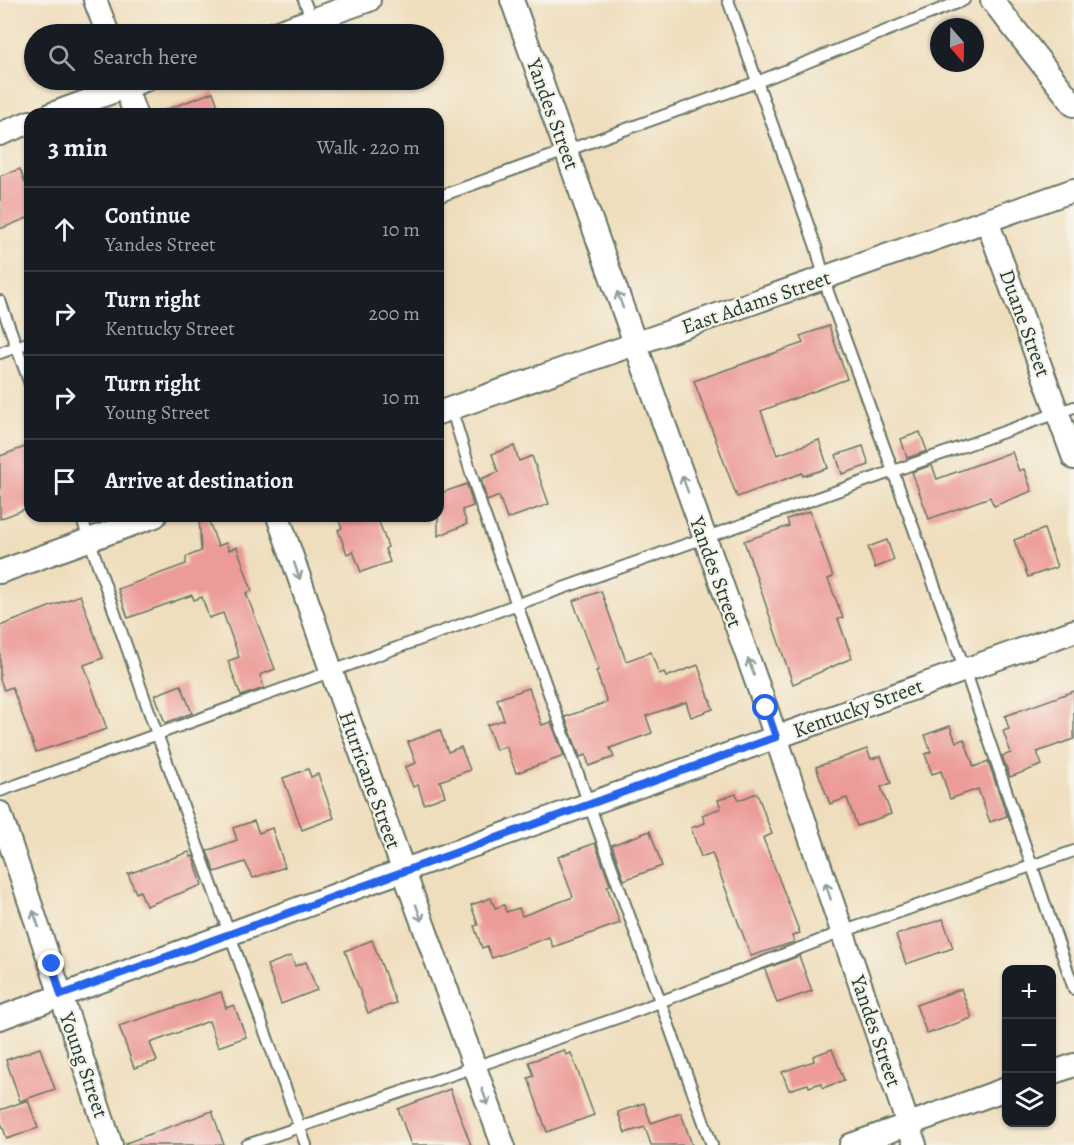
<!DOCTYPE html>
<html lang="en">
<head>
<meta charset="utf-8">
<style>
	:root { --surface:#171b24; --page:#20242c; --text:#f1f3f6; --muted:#9ea1a6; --line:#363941 }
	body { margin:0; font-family:Alegreya,serif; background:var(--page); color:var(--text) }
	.controls { position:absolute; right:18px; bottom:18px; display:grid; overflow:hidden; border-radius:12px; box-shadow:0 2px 4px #0004 }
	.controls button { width:54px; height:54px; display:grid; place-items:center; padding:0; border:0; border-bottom:2px solid var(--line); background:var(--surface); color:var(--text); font:30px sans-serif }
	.compass { position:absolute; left:930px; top:18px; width:54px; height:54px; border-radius:50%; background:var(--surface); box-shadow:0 2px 4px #0004; rotate:160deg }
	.stop { position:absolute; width:18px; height:18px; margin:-14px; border:4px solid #2563eb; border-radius:50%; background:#fff }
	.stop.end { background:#2563eb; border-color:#fff; box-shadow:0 2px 6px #0008 }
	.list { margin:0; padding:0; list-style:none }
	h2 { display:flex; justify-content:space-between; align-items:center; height:78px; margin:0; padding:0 24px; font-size:26px }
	h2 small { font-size:20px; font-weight:400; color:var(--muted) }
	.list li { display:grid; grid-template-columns:39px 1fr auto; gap:18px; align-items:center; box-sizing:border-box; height:84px; padding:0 24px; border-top:2px solid var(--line) }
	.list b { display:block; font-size:22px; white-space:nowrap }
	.list p { margin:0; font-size:20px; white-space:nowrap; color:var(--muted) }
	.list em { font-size:20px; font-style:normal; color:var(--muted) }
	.icon { flex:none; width:33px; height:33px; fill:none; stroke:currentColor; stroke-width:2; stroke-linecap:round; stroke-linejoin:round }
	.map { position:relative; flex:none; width:1074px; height:1145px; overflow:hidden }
	.search { position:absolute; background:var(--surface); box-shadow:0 2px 4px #0004; left:24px; top:24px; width:420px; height:66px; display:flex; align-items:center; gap:15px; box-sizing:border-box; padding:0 21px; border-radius:33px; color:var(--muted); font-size:22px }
	.panel { position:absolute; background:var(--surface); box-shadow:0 2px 4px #0004; left:24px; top:108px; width:420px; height:414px; border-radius:18px }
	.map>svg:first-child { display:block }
</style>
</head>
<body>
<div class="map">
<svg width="1074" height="1145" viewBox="0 0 1074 1145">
	<rect width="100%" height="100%" fill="#f7f3e8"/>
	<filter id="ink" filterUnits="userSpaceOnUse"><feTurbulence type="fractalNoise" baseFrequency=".0167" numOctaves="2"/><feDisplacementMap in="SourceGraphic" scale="12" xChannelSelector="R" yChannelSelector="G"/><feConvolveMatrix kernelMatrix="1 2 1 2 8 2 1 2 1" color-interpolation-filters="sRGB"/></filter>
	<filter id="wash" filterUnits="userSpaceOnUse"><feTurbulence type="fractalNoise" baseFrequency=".008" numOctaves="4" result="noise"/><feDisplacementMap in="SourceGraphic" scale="24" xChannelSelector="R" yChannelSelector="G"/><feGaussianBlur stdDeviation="1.35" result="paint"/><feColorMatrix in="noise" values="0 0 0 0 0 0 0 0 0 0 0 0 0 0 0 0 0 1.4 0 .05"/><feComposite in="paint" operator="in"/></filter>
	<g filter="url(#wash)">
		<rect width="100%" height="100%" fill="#efdebd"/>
		<g id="blocks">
			<!-- building -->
			<g fill="#ec9b99">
				<path d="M 213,92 L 221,114 L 160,114 L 160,112 Z"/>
				<path d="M 20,169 L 25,183 L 30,181 L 30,217 L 0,229 L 0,176 Z"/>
				<path d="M 829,326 L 847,379 L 761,411 L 777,455 L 819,440 L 828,468 L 803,476 L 802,473 L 737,497 L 694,381 L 803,343 L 800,336 Z"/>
				<path d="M 920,432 L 927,451 L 907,458 L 901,439 Z"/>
				<path d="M 30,445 L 30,507 L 0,519 L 0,456 Z"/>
				<path d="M 514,446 L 519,461 L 532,456 L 549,504 L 507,519 L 499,496 L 487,501 L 481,479 L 498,472 L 492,454 Z"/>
				<path d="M 863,446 L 869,465 L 842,474 L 836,455 Z"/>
				<path d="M 1012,452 L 1019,471 L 1024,469 L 1032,491 L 994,506 L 990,497 L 929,519 L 912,472 L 932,465 L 937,479 Z"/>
				<path d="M 467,484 L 473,506 L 462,510 L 467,524 L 438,536 L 438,494 Z"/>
				<path d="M 810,511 L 833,577 L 828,579 L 843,618 L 838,619 L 852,658 L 793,684 L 744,541 L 789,526 L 787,519 Z"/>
				<path d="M 199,516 L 207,516 L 218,546 L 226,543 L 229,550 L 237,547 L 252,591 L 246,593 L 275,669 L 260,675 L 264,688 L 241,696 L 228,661 L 239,657 L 223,613 L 209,618 L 202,597 L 194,600 L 192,595 L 128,618 L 118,589 L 186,564 L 186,557 L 201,551 Z"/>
				<path d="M 337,516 L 377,516 L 388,547 L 385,549 L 390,562 L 361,572 L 353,551 L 347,554 L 338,530 L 342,528 Z"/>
				<path d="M 1044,529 L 1057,567 L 1028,577 L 1014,540 Z"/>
				<path d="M 887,540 L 894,560 L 875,568 L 868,547 Z"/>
				<path d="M 601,591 L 626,661 L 651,652 L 659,674 L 664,672 L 666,677 L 698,665 L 713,709 L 691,717 L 686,702 L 646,716 L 652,733 L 610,748 L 614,757 L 589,766 L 586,755 L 580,757 L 565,717 L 607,702 L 596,671 L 599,670 L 573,601 Z"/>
				<path d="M 80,595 L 103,658 L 84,665 L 107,729 L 36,752 L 12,687 L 4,690 L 0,679 L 0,626 Z"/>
				<path d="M 181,685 L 192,713 L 165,723 L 155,695 Z"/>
				<path d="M 529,688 L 542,725 L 551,722 L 564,756 L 516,773 L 506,746 L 496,750 L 487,725 L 504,720 L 497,699 Z"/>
				<path d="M 1074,691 L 1074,739 L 1037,752 L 1042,765 L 1010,777 L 1002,756 L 1011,753 L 1003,731 L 1009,729 L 1005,716 Z"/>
				<path d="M 950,726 L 956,742 L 964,739 L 974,767 L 988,761 L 1007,816 L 990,822 L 978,789 L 950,799 L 941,771 L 932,774 L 925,754 L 931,752 L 925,735 Z"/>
				<path d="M 440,730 L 448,752 L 461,747 L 470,770 L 440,781 L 445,796 L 424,804 L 418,785 L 413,787 L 405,767 L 416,763 L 408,742 Z"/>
				<path d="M 867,749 L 871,759 L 881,756 L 891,783 L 881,787 L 891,814 L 857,826 L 847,798 L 830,804 L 816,767 Z"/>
				<path d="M 308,769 L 311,777 L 318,774 L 334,818 L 302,830 L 283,778 Z"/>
				<path d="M 757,793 L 772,834 L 763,838 L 800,933 L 792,936 L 794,942 L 751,956 L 712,853 L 701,857 L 691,828 L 705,823 L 702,815 L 721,808 L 718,800 L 736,794 L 739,800 Z"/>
				<path d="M 254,821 L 259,833 L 272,828 L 285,867 L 253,878 L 245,862 L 215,872 L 207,851 L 237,840 L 233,828 Z"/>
				<path d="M 650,831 L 662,866 L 624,880 L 612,845 Z"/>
				<path d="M 595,843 L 610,885 L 607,886 L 620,923 L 553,947 L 549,937 L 492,958 L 487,946 L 482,948 L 474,926 L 478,925 L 471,905 L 491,898 L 495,908 L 504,905 L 506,912 L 519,908 L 522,916 L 573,897 L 558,857 Z"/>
				<path d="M 189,852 L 191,857 L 193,856 L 202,885 L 146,906 L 140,891 L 136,893 L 128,874 Z"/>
				<path d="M 943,919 L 953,948 L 906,964 L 896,935 Z"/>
				<path d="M 372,940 L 396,1003 L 368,1013 L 345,951 Z"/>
				<path d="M 291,956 L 295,966 L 306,962 L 317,990 L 281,1004 L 267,965 Z"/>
				<path d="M 799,956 L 812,991 L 777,1003 L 765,969 Z"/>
				<path d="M 961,989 L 972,1018 L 927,1034 L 916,1005 Z"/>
				<path d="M 221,992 L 226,1008 L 234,1005 L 246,1037 L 218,1047 L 209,1021 L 150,1043 L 157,1061 L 134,1068 L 119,1026 Z"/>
				<path d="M 40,1048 L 55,1089 L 20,1101 L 6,1060 Z"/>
				<path d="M 832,1049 L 844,1080 L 823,1088 L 821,1083 L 809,1087 L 808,1084 L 789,1090 L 782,1072 L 814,1061 L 813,1056 Z"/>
				<path d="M 564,1050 L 566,1055 L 571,1053 L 594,1115 L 547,1132 L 528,1078 L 534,1076 L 529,1062 Z"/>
				<path d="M 450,1089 L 471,1145 L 411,1145 L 398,1109 Z"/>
				<path d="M 28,1100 L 38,1128 L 7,1139 L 0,1120 L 0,1110 Z"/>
				<path d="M 644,1103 L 651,1123 L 681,1113 L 692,1145 L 651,1145 L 645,1127 L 625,1133 L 618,1112 Z"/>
				<path d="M 212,1111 L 224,1145 L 126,1145 L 126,1143 Z"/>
			</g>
		</g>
	</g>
	<g filter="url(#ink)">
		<use href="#blocks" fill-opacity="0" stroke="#687564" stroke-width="1.5"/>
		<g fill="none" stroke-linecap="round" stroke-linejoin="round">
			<!-- service casing -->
			<g stroke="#687564" stroke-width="14">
				<g id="service">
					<path d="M 304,0 L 312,20"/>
					<path d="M 728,0 L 816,247 L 828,292 L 965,670 L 1074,989"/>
					<path d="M 438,197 L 757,82 L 964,0"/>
					<path d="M 0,301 L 30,384"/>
					<path d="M 0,353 L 30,342"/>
					<path d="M 451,408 L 481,505 L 712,1145"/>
					<path d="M 81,516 L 157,734 L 306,1145"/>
					<path d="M 0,791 L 518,604 L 1074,407"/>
					<path d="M 247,1145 L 623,1016 L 842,932 L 1074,851"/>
				</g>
			</g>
			<!-- minor casing -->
			<g stroke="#687564" stroke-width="26">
				<g id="minor">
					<path d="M 95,0 L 108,34"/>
					<path d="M 512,0 L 766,708 L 915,1145"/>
					<path d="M 992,0 L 1074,105"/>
					<path d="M 272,34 L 369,0"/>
					<path d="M 123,80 L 135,114"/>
					<path d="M 52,114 L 145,80"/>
					<path d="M 0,134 L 30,122"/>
					<path d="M 987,221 L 1074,458"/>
					<path d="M 438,413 L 1074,190"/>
					<path d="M 278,516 L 332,673 L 503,1145"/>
					<path d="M 0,572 L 155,516"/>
					<path d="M 0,813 L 111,1145"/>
					<path d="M 0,1018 L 382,878 L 1074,631"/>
					<path d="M 1052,1073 L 1074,1065"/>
					<path d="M 851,1145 L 1006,1089"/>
				</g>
			</g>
			<!-- service -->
			<use href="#service" stroke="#fff" stroke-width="10"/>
			<!-- minor -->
			<use href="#minor" stroke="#fff" stroke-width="22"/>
		</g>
		<!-- one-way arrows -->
		<defs><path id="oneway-shaft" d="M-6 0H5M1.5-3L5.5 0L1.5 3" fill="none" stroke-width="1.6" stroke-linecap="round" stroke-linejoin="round" transform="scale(1.5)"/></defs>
		<g stroke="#8f9e9a">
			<use href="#oneway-shaft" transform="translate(620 300) rotate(-110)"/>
			<use href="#oneway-shaft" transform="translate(685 484) rotate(-110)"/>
			<use href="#oneway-shaft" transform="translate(297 571) rotate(71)"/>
			<use href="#oneway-shaft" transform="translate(751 667) rotate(-110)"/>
			<use href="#oneway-shaft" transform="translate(828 891) rotate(-108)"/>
			<use href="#oneway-shaft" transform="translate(419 913) rotate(70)"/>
			<use href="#oneway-shaft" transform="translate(36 919) rotate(-109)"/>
			<use href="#oneway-shaft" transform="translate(485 1097) rotate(70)"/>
		</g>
	</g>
	<g fill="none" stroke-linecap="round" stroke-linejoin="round" filter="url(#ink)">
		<!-- route -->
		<path stroke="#2563eb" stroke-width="8" d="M 52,964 L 61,995 L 776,737 L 766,708"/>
	</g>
	<g text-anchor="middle" stroke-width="4.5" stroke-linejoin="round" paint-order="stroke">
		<!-- street labels -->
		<g font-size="21" fill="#1f3d34" stroke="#f7f3e8">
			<text transform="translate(553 114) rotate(70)" y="7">Yandes Street</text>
			<text transform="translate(756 302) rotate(-19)" y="7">East Adams Street</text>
			<text transform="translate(1025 323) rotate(70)" y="7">Duane Street</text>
			<text transform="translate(716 572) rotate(70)" y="7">Yandes Street</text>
			<text transform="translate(858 708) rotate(-20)" y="7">Kentucky Street</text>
			<text transform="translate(370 780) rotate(70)" y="7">Hurricane Street</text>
			<text transform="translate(876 1031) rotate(71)" y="7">Yandes Street</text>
			<text transform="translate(84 1065) rotate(71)" y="7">Young Street</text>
		</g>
	</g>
</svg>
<div class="controls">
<button>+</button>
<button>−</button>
<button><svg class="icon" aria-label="layers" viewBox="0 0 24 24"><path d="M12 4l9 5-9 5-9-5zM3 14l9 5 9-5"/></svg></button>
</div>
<svg class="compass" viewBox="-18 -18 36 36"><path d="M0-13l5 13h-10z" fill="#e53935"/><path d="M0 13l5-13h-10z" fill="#9ea1a6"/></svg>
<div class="stop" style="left:766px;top:708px"></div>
<div class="stop end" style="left:52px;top:964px"></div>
<div class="search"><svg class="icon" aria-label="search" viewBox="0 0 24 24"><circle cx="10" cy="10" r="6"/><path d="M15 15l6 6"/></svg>Search here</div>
<section class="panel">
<h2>3 min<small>Walk · 220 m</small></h2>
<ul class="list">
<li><svg class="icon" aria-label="ahead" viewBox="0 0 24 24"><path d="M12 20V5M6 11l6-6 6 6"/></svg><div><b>Continue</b><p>Yandes Street</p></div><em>10 m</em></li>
<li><svg class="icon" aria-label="right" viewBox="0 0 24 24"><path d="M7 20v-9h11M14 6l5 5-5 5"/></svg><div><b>Turn right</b><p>Kentucky Street</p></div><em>200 m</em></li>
<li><svg class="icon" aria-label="right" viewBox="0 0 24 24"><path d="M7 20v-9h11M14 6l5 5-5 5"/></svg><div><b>Turn right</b><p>Young Street</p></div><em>10 m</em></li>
<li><svg class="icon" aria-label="arrive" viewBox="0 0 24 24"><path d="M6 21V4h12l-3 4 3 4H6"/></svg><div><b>Arrive at destination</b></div></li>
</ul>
</section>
</div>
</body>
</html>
